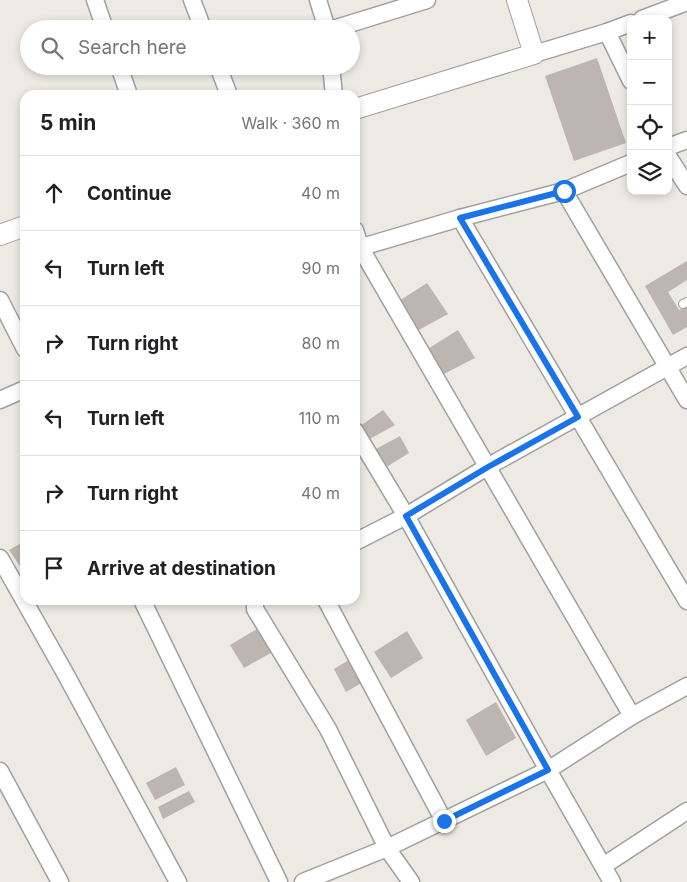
<!DOCTYPE html>
<html lang="en">
<head>
<meta charset="utf-8">
<style>
	:root { --surface:#fff; --page:#f6f6f6; --text:#202124; --muted:#757577; --line:#e0e0e0 }
	body { margin:0; font-family:Inter,sans-serif; background:var(--page); color:var(--text) }
	.controls { position:absolute; right:15px; top:15px; display:grid; overflow:hidden; border-radius:10px; box-shadow:0 2px 8px #0003 }
	.controls button { width:45px; height:45px; display:grid; place-items:center; padding:0; border:0; border-bottom:1px solid var(--line); background:var(--surface); color:var(--text); font:25px sans-serif }
	.stop { position:absolute; width:15px; height:15px; margin:-11px; border:4px solid #1a73e8; border-radius:50%; background:#fff }
	.stop.end { background:#1a73e8; border-color:#fff; box-shadow:0 1px 5px #0008 }
	.list { margin:0; padding:0; list-style:none }
	h2 { display:flex; justify-content:space-between; align-items:center; height:65px; margin:0; padding:0 20px; font-size:21px }
	h2 small { font-size:16px; font-weight:400; color:var(--muted) }
	.list li { display:grid; grid-template-columns:32px 1fr auto; gap:15px; align-items:center; box-sizing:border-box; height:75px; padding:0 20px; border-top:1px solid var(--line) }
	.list b { display:block; font-size:19px; white-space:nowrap }
	.list em { font-size:16px; font-style:normal; color:var(--muted) }
	.icon { flex:none; width:28px; height:28px; fill:none; stroke:currentColor; stroke-width:2; stroke-linecap:round; stroke-linejoin:round }
	.map { position:relative; flex:none; width:687px; height:882px; overflow:hidden }
	.search { position:absolute; background:var(--surface); box-shadow:0 2px 8px #0003; left:20px; top:20px; width:340px; height:55px; display:flex; align-items:center; gap:12px; box-sizing:border-box; padding:0 18px; border-radius:28px; color:var(--muted); font-size:19px }
	.panel { position:absolute; background:var(--surface); box-shadow:0 2px 8px #0003; left:20px; top:90px; width:340px; height:515px; border-radius:15px }
	.map>svg:first-child { display:block }
</style>
</head>
<body>
<div class="map">
<svg width="687" height="882" viewBox="0 0 687 882">
	<rect width="100%" height="100%" fill="#edeae3"/>
	<!-- building -->
	<g fill="#bdb6b0">
		<path d="M 597,58 L 626,143 L 574,161 L 545,76 Z"/>
		<path d="M 687,261 L 687,280 L 668,292 L 679,310 L 687,305 L 687,327 L 673,335 L 645,286 Z"/>
		<path d="M 427,283 L 448,314 L 417,331 L 399,301 Z"/>
		<path d="M 458,330 L 475,358 L 442,375 L 426,350 Z"/>
		<path d="M 383,410 L 395,425 L 368,440 L 360,426 Z"/>
		<path d="M 400,436 L 409,453 L 385,468 L 374,450 Z"/>
		<path d="M 25,541 L 25,574 L 9,550 Z"/>
		<path d="M 262,626 L 276,650 L 244,668 L 230,645 Z"/>
		<path d="M 407,631 L 423,658 L 391,678 L 374,652 Z"/>
		<path d="M 352,658 L 365,681 L 346,692 L 334,669 Z"/>
		<path d="M 496,702 L 516,738 L 486,756 L 466,720 Z"/>
		<path d="M 176,767 L 185,785 L 155,800 L 146,783 Z"/>
		<path d="M 189,791 L 195,802 L 163,819 L 158,807 Z"/>
	</g>
	<g fill="none" stroke-linecap="round" stroke-linejoin="round">
		<!-- service casing -->
		<g stroke="#a0a0a0" stroke-width="10">
			<path id="service" d="M 683,304 L 687,302"/>
		</g>
		<!-- minor casing -->
		<g stroke="#a0a0a0" stroke-width="19">
			<g id="minor">
				<path d="M 95,0 L 105,29"/>
				<path d="M 192,0 L 203,29"/>
				<path d="M 318,0 L 327,29"/>
				<path d="M 642,19 L 687,2"/>
				<path d="M 333,29 L 427,0"/>
				<path d="M 607,32 L 631,81"/>
				<path d="M 534,54 L 607,32 L 631,23"/>
				<path d="M 119,66 L 129,95"/>
				<path d="M 218,66 L 229,95"/>
				<path d="M 331,66 L 334,95"/>
				<path d="M 668,147 L 687,140"/>
				<path d="M 668,156 L 687,186"/>
				<path d="M 564,191 L 687,400"/>
				<path d="M 460,218 L 687,601"/>
				<path d="M 355,230 L 360,247 L 632,716"/>
				<path d="M 355,249 L 460,218 L 564,191 L 631,163"/>
				<path d="M 0,300 L 25,349"/>
				<path d="M 0,400 L 25,389"/>
				<path d="M 355,431 L 406,516 L 548,770 L 612,882"/>
				<path d="M 355,542 L 406,516 L 487,467 L 687,356"/>
				<path d="M 0,558 L 65,673 L 178,882"/>
				<path d="M 142,600 L 279,882"/>
				<path d="M 255,600 L 255,609 L 328,729 L 387,848 L 411,882"/>
				<path d="M 326,600 L 444,821"/>
				<path d="M 0,771 L 60,882"/>
				<path d="M 603,866 L 687,811"/>
				<path d="M 303,882 L 387,848 L 548,770 L 632,716 L 687,686"/>
			</g>
		</g>
		<!-- tertiary casing -->
		<g stroke="#a0a0a0" stroke-width="22">
			<g id="tertiary">
				<path d="M 355,109 L 534,54 L 517,0"/>
				<path d="M 0,235 L 25,226"/>
			</g>
		</g>
		<!-- service -->
		<use href="#service" stroke="#fff" stroke-width="8"/>
		<!-- minor -->
		<use href="#minor" stroke="#fff" stroke-width="16"/>
		<!-- tertiary -->
		<use href="#tertiary" stroke="#fff" stroke-width="20"/>
	</g>
	<g fill="none" stroke-linecap="round" stroke-linejoin="round">
		<!-- route -->
		<path stroke="#1a73e8" stroke-width="6" d="M 444,821 L 548,770 L 406,516 L 488,467 L 578,417 L 460,218 L 564,191"/>
	</g>
</svg>
<div class="controls">
<button>+</button>
<button>−</button>
<button><svg class="icon" aria-label="locate" viewBox="0 0 24 24"><circle cx="12" cy="12" r="6"/><path d="M12 2v4M12 18v4M2 12h4M18 12h4"/></svg></button>
<button><svg class="icon" aria-label="layers" viewBox="0 0 24 24"><path d="M12 4l9 5-9 5-9-5zM3 14l9 5 9-5"/></svg></button>
</div>
<div class="stop" style="left:564px;top:191px"></div>
<div class="stop end" style="left:444px;top:821px"></div>
<div class="search"><svg class="icon" aria-label="search" viewBox="0 0 24 24"><circle cx="10" cy="10" r="6"/><path d="M15 15l6 6"/></svg>Search here</div>
<section class="panel">
<h2>5 min<small>Walk · 360 m</small></h2>
<ul class="list">
<li><svg class="icon" aria-label="ahead" viewBox="0 0 24 24"><path d="M12 20V5M6 11l6-6 6 6"/></svg><div><b>Continue</b></div><em>40 m</em></li>
<li><svg class="icon" aria-label="left" viewBox="0 0 24 24"><path d="M17 20v-9H6M10 6l-5 5 5 5"/></svg><div><b>Turn left</b></div><em>90 m</em></li>
<li><svg class="icon" aria-label="right" viewBox="0 0 24 24"><path d="M7 20v-9h11M14 6l5 5-5 5"/></svg><div><b>Turn right</b></div><em>80 m</em></li>
<li><svg class="icon" aria-label="left" viewBox="0 0 24 24"><path d="M17 20v-9H6M10 6l-5 5 5 5"/></svg><div><b>Turn left</b></div><em>110 m</em></li>
<li><svg class="icon" aria-label="right" viewBox="0 0 24 24"><path d="M7 20v-9h11M14 6l5 5-5 5"/></svg><div><b>Turn right</b></div><em>40 m</em></li>
<li><svg class="icon" aria-label="arrive" viewBox="0 0 24 24"><path d="M6 21V4h12l-3 4 3 4H6"/></svg><div><b>Arrive at destination</b></div></li>
</ul>
</section>
</div>
</body>
</html>
